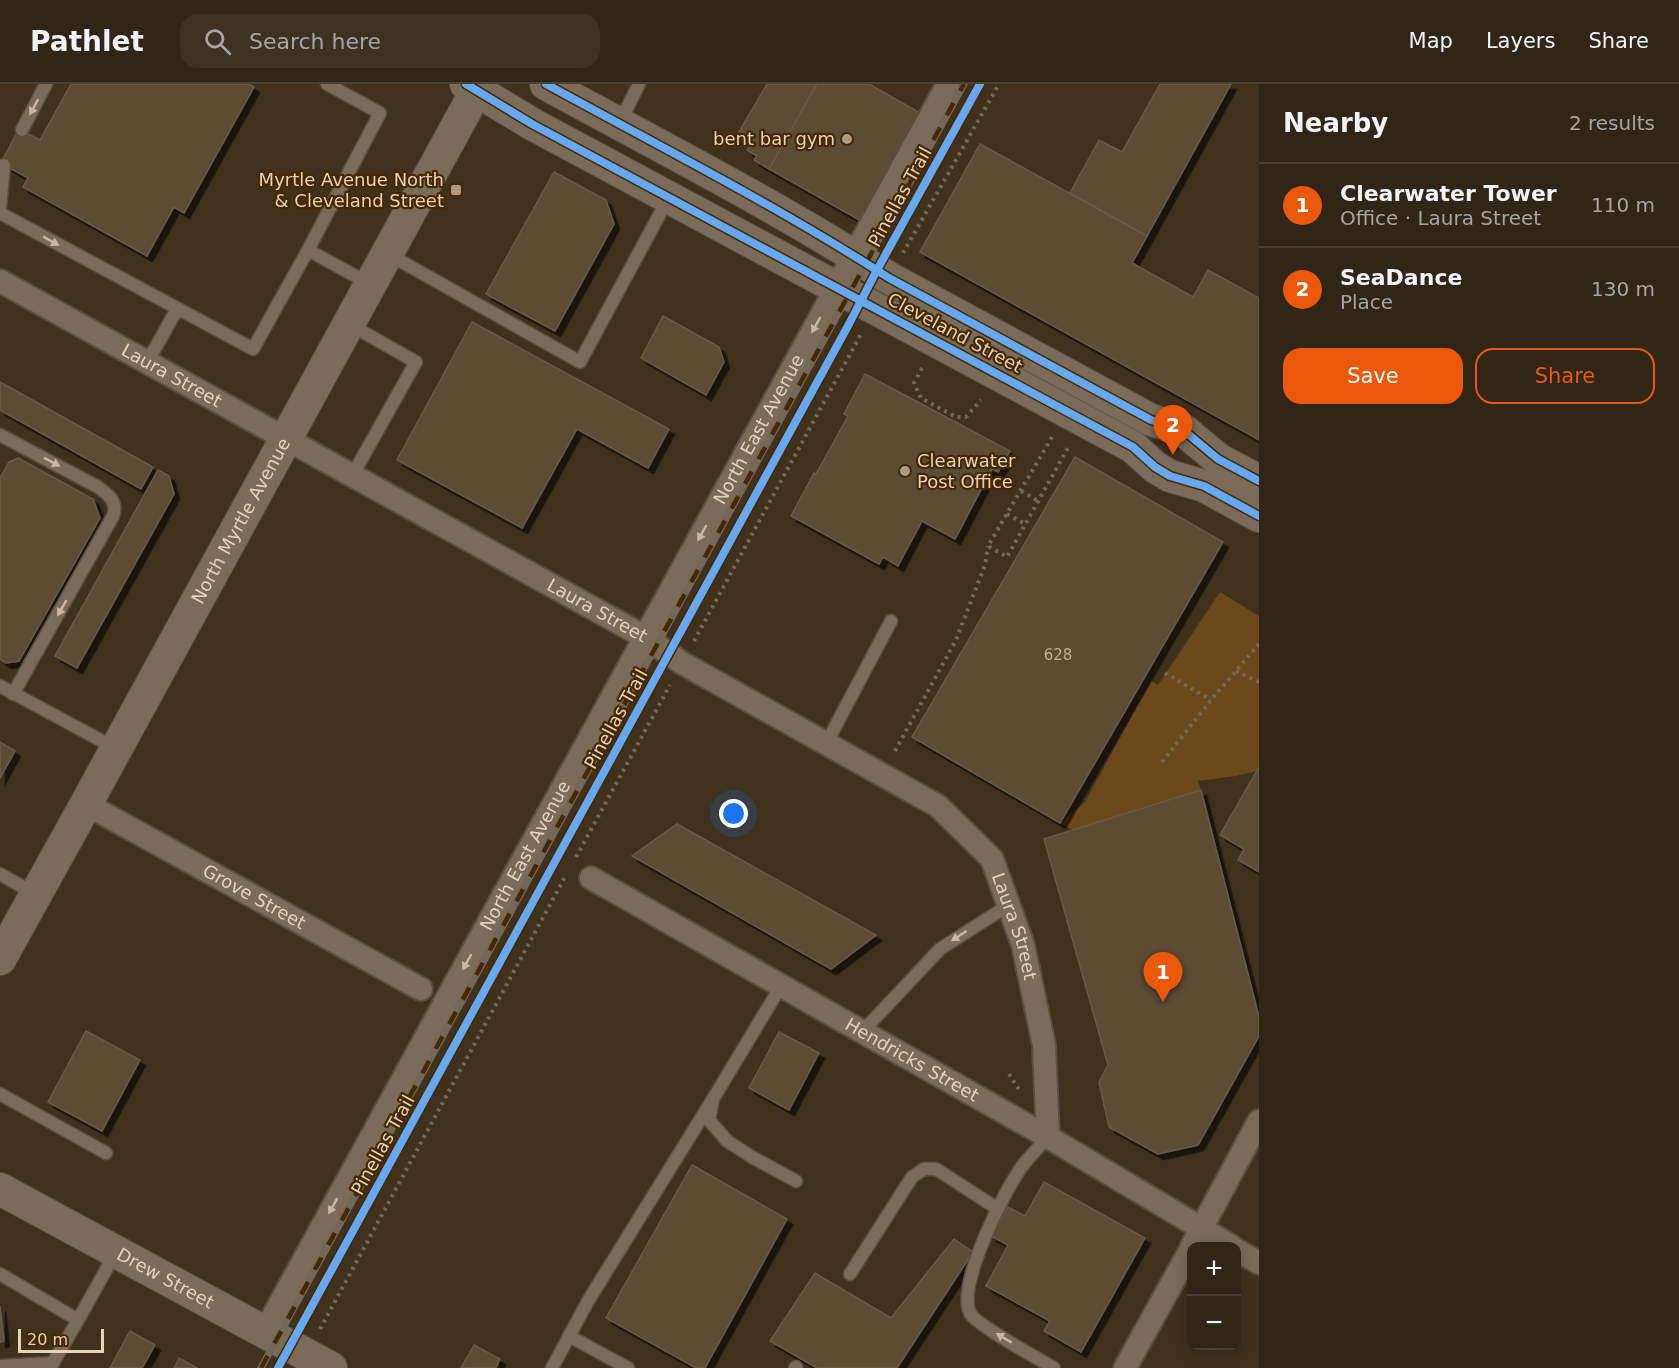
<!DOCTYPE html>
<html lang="en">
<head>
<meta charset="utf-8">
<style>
	:root { --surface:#302516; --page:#3c3123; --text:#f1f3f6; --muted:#a8a5a1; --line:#4b4235; --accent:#ea580c }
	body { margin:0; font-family:"DejaVu Sans",sans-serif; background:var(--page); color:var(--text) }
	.controls { position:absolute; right:18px; bottom:18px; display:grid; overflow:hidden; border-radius:12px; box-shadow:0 3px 15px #0003 }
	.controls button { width:54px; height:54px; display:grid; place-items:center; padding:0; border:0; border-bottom:2px solid var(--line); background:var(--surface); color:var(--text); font:30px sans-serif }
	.scale { position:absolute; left:18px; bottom:15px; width:86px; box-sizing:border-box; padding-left:6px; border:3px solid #e7d2ba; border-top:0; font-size:16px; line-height:21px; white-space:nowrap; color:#e7d2ba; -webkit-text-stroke:4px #442903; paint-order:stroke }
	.you { position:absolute; left:734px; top:730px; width:21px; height:21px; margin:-15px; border:4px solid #fff; border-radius:50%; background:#1a73e8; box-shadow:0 0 0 9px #1a73e833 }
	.badge { display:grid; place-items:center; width:39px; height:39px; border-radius:50%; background:var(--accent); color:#fff; font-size:20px; font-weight:700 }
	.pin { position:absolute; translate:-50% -50px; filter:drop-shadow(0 2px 3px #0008) }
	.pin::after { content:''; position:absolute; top:32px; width:21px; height:18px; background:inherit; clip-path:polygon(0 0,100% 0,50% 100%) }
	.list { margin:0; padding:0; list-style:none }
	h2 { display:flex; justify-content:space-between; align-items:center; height:78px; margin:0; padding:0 24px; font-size:26px }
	h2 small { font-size:20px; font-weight:400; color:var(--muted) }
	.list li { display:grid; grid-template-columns:39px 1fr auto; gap:18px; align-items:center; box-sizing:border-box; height:84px; padding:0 24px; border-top:2px solid var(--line) }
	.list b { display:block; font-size:22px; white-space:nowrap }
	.list p { margin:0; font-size:20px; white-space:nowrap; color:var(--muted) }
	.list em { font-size:20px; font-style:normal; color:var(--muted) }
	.actions { display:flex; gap:12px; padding:18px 24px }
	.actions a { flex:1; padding:14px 0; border:2px solid var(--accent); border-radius:18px; text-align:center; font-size:21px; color:var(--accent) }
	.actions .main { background:var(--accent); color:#fff }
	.icon { flex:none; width:33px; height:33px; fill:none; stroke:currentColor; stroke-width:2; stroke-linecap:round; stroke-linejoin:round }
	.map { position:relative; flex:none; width:1259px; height:1284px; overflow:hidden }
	header { display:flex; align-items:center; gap:36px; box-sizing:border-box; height:84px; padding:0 30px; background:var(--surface); border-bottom:2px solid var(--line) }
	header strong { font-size:28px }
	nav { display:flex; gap:33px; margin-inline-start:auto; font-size:21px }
	.search { width:420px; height:54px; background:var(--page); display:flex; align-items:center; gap:15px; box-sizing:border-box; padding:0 21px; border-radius:18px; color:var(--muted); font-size:22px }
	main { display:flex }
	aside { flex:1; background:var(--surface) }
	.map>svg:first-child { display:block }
</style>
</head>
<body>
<header>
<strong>Pathlet</strong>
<div class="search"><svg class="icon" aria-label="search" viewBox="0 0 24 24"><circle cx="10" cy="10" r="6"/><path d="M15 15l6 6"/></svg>Search here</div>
<nav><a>Map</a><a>Layers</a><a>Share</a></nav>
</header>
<main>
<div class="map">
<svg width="1259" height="1284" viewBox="0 0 1259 1284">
	<defs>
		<filter id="shadow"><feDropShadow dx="5.5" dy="5.5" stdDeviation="0" flood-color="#0009"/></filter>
	</defs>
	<rect width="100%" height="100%" fill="#40311d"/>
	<!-- green -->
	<path fill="#6c491a" d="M 1220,508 L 1259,532 L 1259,683 L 1257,687 L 1236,692 L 1198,697 L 1201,706 L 1073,746 L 1060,739 L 1085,718 L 1151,597 L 1158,601 Z"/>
	<!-- building -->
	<g fill="#5c4c34" stroke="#695a48" stroke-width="1.5" filter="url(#shadow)">
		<path d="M 71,0 L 249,0 L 254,3 L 184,129 L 174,123 L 147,172 L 23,103 L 28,94 L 1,79 L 19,45 L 40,56 Z"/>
		<path d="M 767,0 L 817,0 L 769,85 L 754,76 L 757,72 L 747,66 L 750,61 L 736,53 Z"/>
		<path d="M 817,0 L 869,0 L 922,30 L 861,137 L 769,85 Z"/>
		<path d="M 1160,0 L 1231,0 L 1147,152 L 1070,109 L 1099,56 L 1122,68 Z"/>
		<path d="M 980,60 L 1147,152 L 1132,179 L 1193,213 L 1208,186 L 1259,214 L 1259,356 L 920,168 Z"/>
		<path d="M 554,88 L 606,116 L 614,140 L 555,247 L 486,210 Z"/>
		<path d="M 663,232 L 719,263 L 724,278 L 706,311 L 641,274 Z"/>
		<path d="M 472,238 L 669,345 L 648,384 L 577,345 L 522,444 L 397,376 Z"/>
		<path d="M 865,290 L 1010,367 L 998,388 L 992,385 L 955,455 L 922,437 L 898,482 L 883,473 L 879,480 L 791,432 L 814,389 L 816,390 L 848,332 L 844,330 Z"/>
		<path d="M 0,298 L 153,383 L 141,405 L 0,326 Z"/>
		<path d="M 1075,373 L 1223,458 L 1060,739 L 912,653 Z"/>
		<path d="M 18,374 L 93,415 L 100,434 L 19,577 L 6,579 L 0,575 L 0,394 L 9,378 Z"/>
		<path d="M 158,386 L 169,392 L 174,410 L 77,584 L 55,572 Z"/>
		<path d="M 0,658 L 15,667 L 0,694 Z"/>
		<path d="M 1259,683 L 1259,788 L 1238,776 L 1244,765 L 1220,751 Z"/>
		<path d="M 1201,706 L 1259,933 L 1259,952 L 1198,1061 L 1158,1070 L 1109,1043 L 1099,998 L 1108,981 L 1044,755 Z"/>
		<path d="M 677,740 L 876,851 L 831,885 L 632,772 Z"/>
		<path d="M 86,947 L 140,976 L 102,1047 L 48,1018 Z"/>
		<path d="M 779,948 L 819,969 L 789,1026 L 749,1004 Z"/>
		<path d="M 692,1081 L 787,1135 L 705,1284 L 696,1284 L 606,1234 Z"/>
		<path d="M 1044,1098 L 1145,1154 L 1081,1268 L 1044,1247 L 1050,1237 L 986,1202 L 1008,1161 L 991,1152 L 1008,1123 L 1025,1132 Z"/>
		<path d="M 954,1155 L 973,1168 L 897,1284 L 817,1284 L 770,1257 L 815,1189 L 891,1234 Z"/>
		<path d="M 0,1222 L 4,1257 L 0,1258 Z"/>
		<path d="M 130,1247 L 155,1261 L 142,1284 L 110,1284 Z"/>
		<path d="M 474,1261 L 500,1275 L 496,1284 L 461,1284 Z"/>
		<path d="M 179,1274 L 197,1284 L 174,1284 Z"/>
	</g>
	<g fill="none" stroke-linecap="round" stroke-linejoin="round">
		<!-- lane casing -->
		<g stroke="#5b4e3e" stroke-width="15">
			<g id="lane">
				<path d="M 327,0 L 380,29 L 308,166 L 370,200"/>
				<path d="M 620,38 L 639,0"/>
				<path d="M 22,46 L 46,0"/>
				<path d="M 0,124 L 4,81"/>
				<path d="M 0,129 L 253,265 L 308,166"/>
				<path d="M 388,170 L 580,278 L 669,113"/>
				<path d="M 349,240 L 416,278 L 352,392"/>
				<path d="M 147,279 L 177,225"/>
				<path d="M 0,351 L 98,403 C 109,411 118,418 113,432 L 13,610"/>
				<path d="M 0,602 L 115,664"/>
				<path d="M 826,660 L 891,537"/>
				<path d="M 0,790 L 35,810"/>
				<path d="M 781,902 L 713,1015 L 709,1036 L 727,1057 L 752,1073 L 796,1097"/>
				<path d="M 862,948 L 940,865 L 1009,821"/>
				<path d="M 0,1010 L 106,1069"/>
				<path d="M 1048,1053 C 1040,1062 1031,1071 1023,1081 C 1005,1105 956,1202 970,1229 C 976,1241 1039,1275 1054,1284"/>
				<path d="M 0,1190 L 78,1236"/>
				<path d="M 850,1190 L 912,1093 L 924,1085 L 936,1085 L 998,1125"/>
				<path d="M 569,1252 L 628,1284"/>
				<path d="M 0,1282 L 53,1279"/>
				<path d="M 50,1284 L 78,1236 L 116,1168"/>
				<path d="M 552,1284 L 588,1217 L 713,1015"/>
				<path d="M 795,1284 L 796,1283"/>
			</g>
		</g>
		<!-- street casing -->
		<g stroke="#5b4e3e" stroke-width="26">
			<g id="street">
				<path id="s1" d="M 0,197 L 645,553 L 682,579 L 938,722 L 992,775 L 1023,861 L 1044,961 L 1048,1053"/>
				<path id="s2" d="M 86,720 L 421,905"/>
				<path id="s3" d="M 591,794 L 1048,1053 L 1231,1162"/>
				<path d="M 1192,1162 L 1259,1037"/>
				<path d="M 1236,1166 L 1259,1179"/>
				<path id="s4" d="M 265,1247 L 948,0"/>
				<path d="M 1125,1284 L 1192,1163"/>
			</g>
		</g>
		<!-- secondary casing -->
		<g stroke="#5b4e3e" stroke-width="34">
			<g id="secondary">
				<path d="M 466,0 L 532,40 L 1133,363 L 1155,383 L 1170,392 L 1204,402 L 1259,432"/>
				<path d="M 546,0 C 661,63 779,123 889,194 L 1151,336 L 1182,345 L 1218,375 L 1259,397"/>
				<path id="s5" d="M 0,875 L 86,720 L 480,0"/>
				<path id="s6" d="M 0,1105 L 331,1284"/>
			</g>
		</g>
		<!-- path -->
		<g stroke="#756858" stroke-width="4" stroke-dasharray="3 4.5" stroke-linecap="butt">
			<path d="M 903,169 L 999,0"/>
			<path d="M 922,284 L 914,299 L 921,314 L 956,333 L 966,333 L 981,316"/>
			<path d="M 1052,353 L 988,462 L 1007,473 L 1069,362"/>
			<path d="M 1021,407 L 1038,417"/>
			<path d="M 1007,430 L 1025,440"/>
			<path d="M 694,557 L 861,250"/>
			<path d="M 1236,587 L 1259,598"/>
			<path d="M 1165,589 L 1211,616"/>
			<path d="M 895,667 L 956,556 L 985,481 L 988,462"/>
			<path d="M 1162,678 L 1211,616 L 1259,560"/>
			<path d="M 576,773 L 670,601"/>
			<path d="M 1009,990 L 1020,1007"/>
			<path d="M 320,1245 L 565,793"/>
		</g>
		<!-- lane -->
		<use href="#lane" stroke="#7b6c5a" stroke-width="12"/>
		<!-- street -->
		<use href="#street" stroke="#7b6c5a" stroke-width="22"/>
		<!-- secondary -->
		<use href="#secondary" stroke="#7b6c5a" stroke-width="32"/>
		<!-- rail casing -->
		<g stroke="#746858" stroke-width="7">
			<path id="rail" d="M 261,1284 L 964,0"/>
		</g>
		<!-- rail -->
		<use href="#rail" stroke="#442903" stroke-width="4.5" stroke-dasharray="14" stroke-linecap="butt"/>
		<!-- cycleway casing -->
		<g stroke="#442903" stroke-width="11">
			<g id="cycleway">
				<path d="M 466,0 L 532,40 L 1133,363 L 1155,383 L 1170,392 L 1204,402 L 1259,432"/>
				<path d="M 546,0 C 661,63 779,123 889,194 L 1151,336 L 1182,345 L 1218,375 L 1259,397"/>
				<path d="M 278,1284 L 849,240 L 877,186 L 980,0"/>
			</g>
		</g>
		<!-- cycleway -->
		<use href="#cycleway" stroke="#66a8f1" stroke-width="8"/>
	</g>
	<!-- one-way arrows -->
	<defs><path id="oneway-solid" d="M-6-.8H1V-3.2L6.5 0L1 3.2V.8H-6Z" transform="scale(1.5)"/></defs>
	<g fill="#ccb8a2">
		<use href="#oneway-solid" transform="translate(34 23) rotate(118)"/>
		<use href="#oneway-solid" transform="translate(51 157) rotate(29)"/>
		<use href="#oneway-solid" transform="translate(816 241) rotate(119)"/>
		<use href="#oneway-solid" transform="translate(52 378) rotate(28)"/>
		<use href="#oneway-solid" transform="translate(702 449) rotate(119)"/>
		<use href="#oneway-solid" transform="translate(62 524) rotate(119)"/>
		<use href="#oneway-solid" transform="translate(959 852) rotate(147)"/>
		<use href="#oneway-solid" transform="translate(467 878) rotate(119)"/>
		<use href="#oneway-solid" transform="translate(333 1122) rotate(119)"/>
		<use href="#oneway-solid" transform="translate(1004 1254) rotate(-149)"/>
	</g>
	<!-- markers -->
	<g fill="#ad9a83" stroke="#442903" stroke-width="2">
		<circle cx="847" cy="55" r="6"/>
		<rect x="450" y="100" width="12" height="12" rx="3"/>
		<circle cx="905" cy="387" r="6"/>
	</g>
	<g text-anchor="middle" stroke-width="4.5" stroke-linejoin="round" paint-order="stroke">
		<!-- number labels -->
		<g font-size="15" fill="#c4b098">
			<text x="1058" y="576">628</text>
		</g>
		<!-- poi labels -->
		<g font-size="18" fill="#e7d2ba" stroke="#442903" text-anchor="end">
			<text x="835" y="61">bent bar gym</text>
			<text x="444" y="102">Myrtle Avenue North<tspan x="444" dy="21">&amp; Cleveland Street</tspan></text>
			<text x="917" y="383" text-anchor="start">Clearwater<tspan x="917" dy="21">Post Office</tspan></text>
		</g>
		<!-- street labels -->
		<g font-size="18" fill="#e7d2ba" stroke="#442903">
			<text transform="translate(900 113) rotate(-61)" y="6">Pinellas Trail</text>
			<text transform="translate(955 249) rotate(28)" y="6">Cleveland Street</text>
			<text dy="6" stroke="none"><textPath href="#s1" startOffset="196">Laura Street</textPath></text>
			<text dy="6" stroke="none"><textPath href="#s4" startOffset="1028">North East Avenue</textPath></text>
			<text dy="6" stroke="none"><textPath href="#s5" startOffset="500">North Myrtle Avenue</textPath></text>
			<text dy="6" stroke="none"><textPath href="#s1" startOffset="682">Laura Street</textPath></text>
			<text transform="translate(616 635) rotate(-61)" y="6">Pinellas Trail</text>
			<text dy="6" stroke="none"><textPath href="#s4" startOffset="542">North East Avenue</textPath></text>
			<text dy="6" stroke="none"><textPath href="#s2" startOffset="192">Grove Street</textPath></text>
			<text dy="6" stroke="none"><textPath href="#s1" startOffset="1222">Laura Street</textPath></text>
			<text dy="6" stroke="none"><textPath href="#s3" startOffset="369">Hendricks Street</textPath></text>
			<text transform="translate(383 1061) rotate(-61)" y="6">Pinellas Trail</text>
			<text dy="6" stroke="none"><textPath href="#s6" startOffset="188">Drew Street</textPath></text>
		</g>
	</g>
</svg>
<div class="controls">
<button>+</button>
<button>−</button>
</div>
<div class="scale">20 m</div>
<div class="you"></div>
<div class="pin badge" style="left:1163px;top:918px">1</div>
<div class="pin badge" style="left:1173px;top:371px">2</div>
</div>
<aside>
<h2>Nearby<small>2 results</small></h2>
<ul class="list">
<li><span class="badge">1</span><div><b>Clearwater Tower</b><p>Office · Laura Street</p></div><em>110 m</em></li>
<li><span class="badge">2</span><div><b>SeaDance</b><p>Place</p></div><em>130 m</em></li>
</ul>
<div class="actions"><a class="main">Save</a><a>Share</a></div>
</aside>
</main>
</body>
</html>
